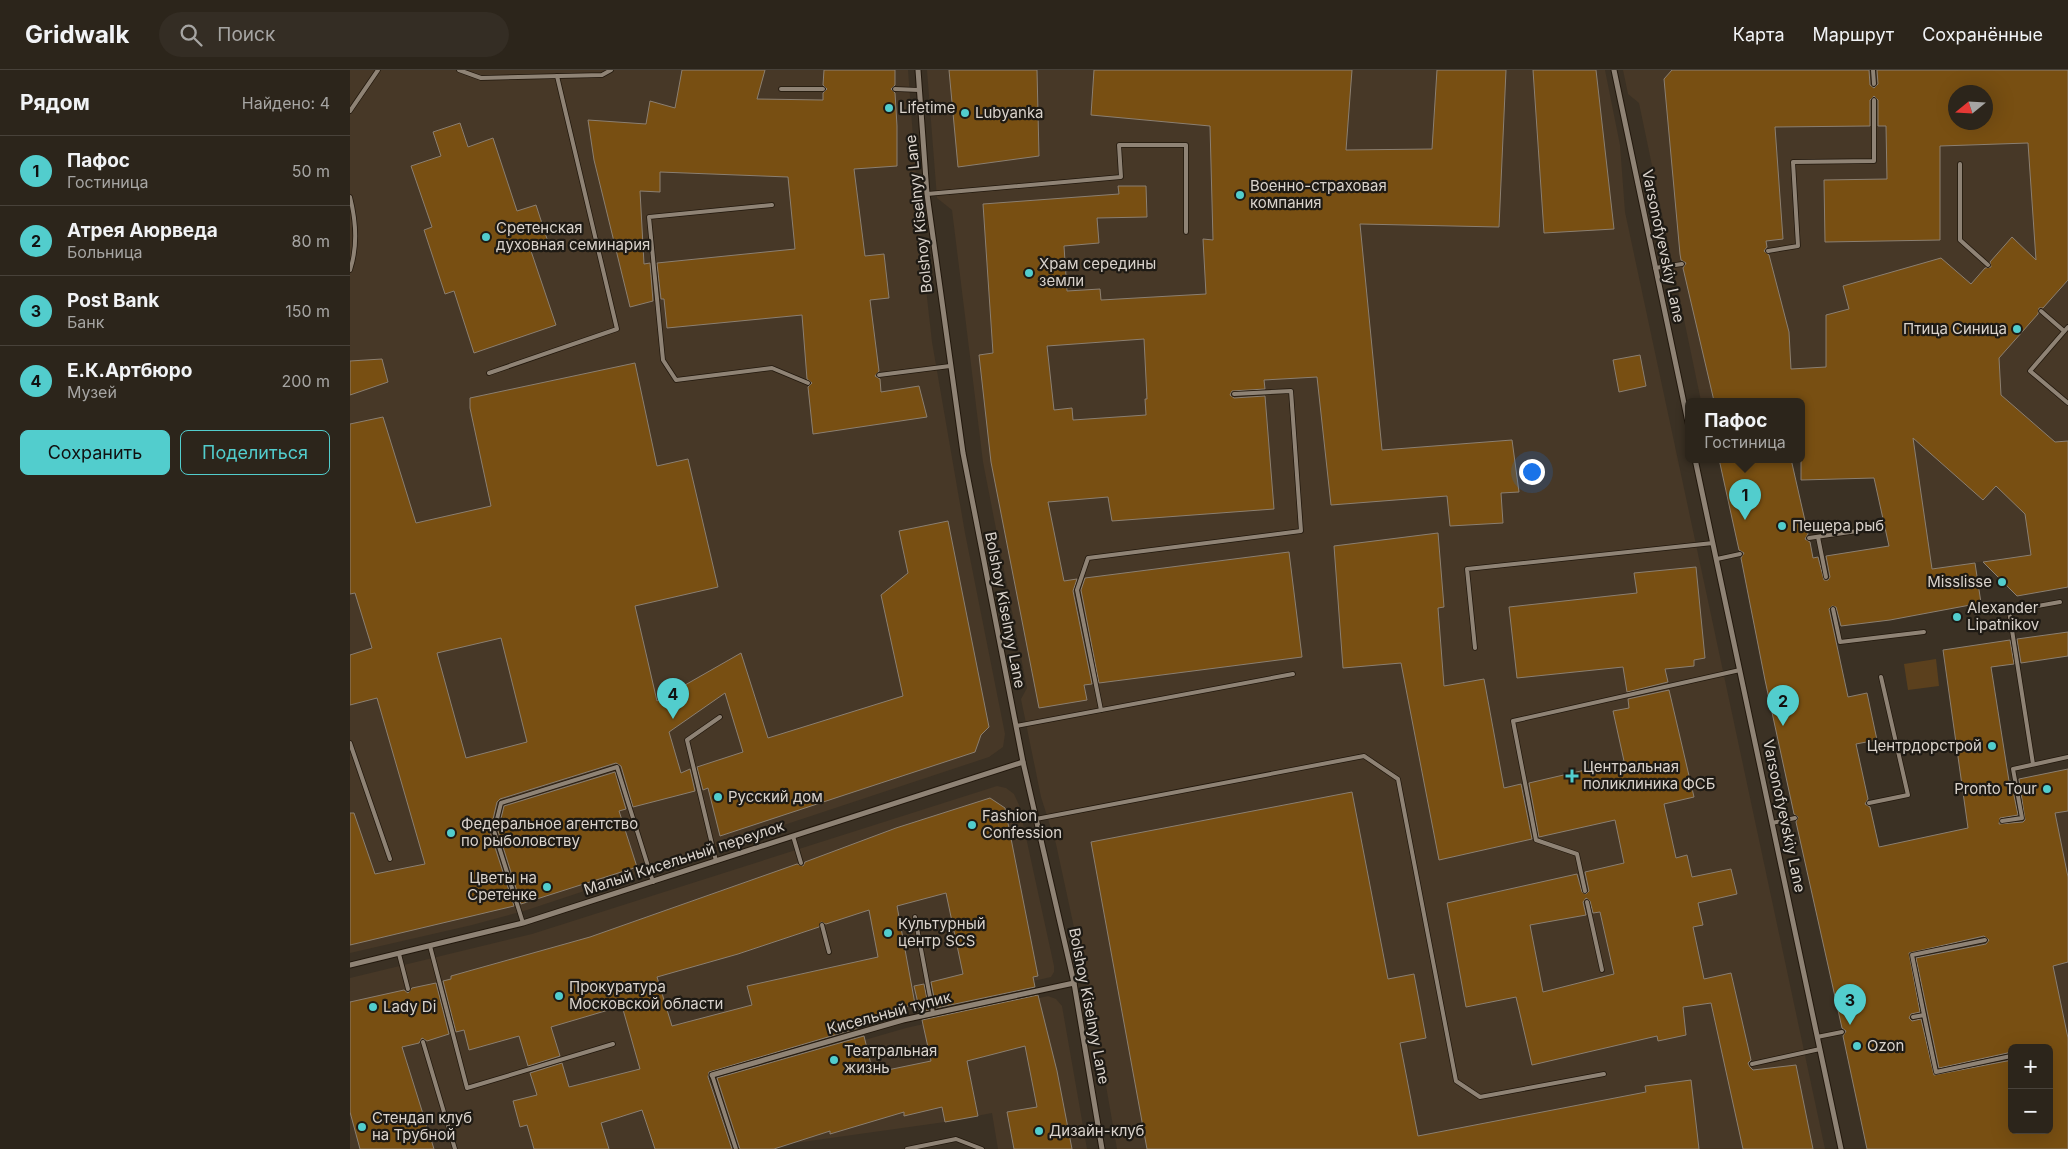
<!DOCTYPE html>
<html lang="ru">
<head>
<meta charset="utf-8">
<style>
	:root { --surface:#2c251b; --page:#342d24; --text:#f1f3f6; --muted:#a6a5a3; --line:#48423a; --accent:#52cdcd }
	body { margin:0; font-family:Inter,sans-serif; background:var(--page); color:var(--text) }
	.controls { position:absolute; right:15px; bottom:15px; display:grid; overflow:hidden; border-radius:8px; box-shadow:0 5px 20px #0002 }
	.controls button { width:45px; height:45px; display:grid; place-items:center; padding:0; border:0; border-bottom:1px solid var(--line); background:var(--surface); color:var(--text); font:25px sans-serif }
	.compass { position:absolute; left:1598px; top:15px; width:45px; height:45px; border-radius:50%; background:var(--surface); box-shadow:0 5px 20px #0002; rotate:252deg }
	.you { position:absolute; left:1181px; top:401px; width:18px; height:18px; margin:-12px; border:4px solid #fff; border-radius:50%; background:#1a73e8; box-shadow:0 0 0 8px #1a73e833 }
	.badge { display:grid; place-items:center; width:32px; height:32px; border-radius:50%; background:var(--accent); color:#111; font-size:16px; font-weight:700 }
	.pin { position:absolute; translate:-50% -41px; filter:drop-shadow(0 1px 2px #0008) }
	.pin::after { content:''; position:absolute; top:26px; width:18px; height:15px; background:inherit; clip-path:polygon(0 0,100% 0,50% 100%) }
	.popup { position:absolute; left:1335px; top:328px; width:120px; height:65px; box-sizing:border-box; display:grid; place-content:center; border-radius:8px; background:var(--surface); filter:drop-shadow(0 1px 4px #0005); font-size:16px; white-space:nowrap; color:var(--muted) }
	.popup b { font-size:19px; color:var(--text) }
	.popup::after { content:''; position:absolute; left:50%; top:100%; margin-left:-10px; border:10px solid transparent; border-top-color:var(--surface) }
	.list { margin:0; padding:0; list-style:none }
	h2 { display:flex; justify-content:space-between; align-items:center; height:65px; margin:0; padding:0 20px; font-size:21px }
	h2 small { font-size:16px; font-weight:400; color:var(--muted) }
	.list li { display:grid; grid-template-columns:32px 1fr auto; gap:15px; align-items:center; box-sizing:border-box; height:70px; padding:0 20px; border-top:1px solid var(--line) }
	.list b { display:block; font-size:19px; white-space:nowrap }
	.list p { margin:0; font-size:16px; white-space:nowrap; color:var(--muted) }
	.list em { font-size:16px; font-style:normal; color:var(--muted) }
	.actions { display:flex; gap:10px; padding:15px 20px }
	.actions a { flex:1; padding:11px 0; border:1px solid var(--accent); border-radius:8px; text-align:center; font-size:18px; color:var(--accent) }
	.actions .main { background:var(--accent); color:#111 }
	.icon { flex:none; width:28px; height:28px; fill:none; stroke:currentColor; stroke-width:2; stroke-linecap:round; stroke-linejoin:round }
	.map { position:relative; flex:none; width:1718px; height:1079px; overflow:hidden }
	header { display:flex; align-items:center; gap:30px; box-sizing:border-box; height:70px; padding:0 25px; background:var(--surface); border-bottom:1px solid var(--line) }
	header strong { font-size:24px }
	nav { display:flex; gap:28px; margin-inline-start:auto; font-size:18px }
	.search { width:350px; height:45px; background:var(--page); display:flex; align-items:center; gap:12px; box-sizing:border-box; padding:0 18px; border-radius:28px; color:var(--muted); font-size:19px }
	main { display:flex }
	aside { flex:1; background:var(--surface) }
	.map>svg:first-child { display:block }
</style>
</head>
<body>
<header>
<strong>Gridwalk</strong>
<div class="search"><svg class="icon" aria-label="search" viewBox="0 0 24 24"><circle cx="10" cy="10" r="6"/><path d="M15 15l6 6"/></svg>Поиск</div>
<nav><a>Карта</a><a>Маршрут</a><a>Сохранённые</a></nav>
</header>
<main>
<aside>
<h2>Рядом<small>Найдено: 4</small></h2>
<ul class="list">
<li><span class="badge">1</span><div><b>Пафос</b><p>Гостиница</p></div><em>50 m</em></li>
<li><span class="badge">2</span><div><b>Атрея Аюрведа</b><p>Больница</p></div><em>80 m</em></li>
<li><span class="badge">3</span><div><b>Post Bank</b><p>Банк</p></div><em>150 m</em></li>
<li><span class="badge">4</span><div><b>Е.К.Артбюро</b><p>Музей</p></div><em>200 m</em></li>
</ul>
<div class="actions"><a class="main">Сохранить</a><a>Поделиться</a></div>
</aside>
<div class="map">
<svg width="1718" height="1079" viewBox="0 0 1718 1079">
	<rect width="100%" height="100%" fill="#3b3124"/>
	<!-- built -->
	<g fill="#473827" fill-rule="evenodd">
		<path d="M 0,0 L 558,0 L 571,174 L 582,272 L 615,463 L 655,664 L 653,677 L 639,687 L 177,840 L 122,855 L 0,883 Z"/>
		<path d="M 577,0 L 1255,0 L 1270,75 L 1275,142 L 1475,1079 L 767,1079 L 747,964 L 706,774 L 691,727 L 671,629 L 677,618 L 633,392 L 602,140 L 587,128 Z"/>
		<path d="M 1273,0 L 1718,0 L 1718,479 L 1581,499 L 1562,367 L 1451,331 L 1351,331 L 1289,33 L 1278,24 ZM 1606,22 L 1636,22 L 1636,52 L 1606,52 Z"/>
		<path d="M 647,716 L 656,718 L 664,724 L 669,735 L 704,896 L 704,902 L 701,907 L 567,938 L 351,999 L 356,1016 L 556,958 L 698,926 L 706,929 L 712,936 L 737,1079 L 648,1079 L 642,1043 L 595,1052 L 438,1074 L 424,1079 L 0,1079 L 0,908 L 182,864 Z"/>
		<path d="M 1718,741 L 1718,968 L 1682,799 L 1705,743 Z"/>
	</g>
	<!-- green -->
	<path fill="#5b401d" d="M 1586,589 L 1589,616 L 1558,620 L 1554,594 Z"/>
	<!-- building -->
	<g fill="#784f12" stroke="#8b7f71" fill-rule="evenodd">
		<path d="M 332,0 L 415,0 L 407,29 L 473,30 L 473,23 L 477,19 L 473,15 L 474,0 L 545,0 L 545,15 L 541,19 L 545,23 L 547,56 L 547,96 L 504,99 L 515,186 L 534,184 L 539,228 L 520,230 L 529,301 L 525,306 L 530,309 L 531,322 L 569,316 L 577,347 L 463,364 L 458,317 L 462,313 L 457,309 L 452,245 L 317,258 L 314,229 L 311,229 L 307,193 L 445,179 L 438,107 L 310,102 L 310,122 L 290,121 L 294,194 L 300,193 L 303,231 L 280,237 L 244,90 L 238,50 L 296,54 L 300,31 L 325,38 Z"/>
		<path d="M 599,0 L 687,0 L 689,86 L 608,97 Z"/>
		<path d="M 744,0 L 1002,0 L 996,80 L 1082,79 L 1087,0 L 1156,0 L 1149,157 L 1010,154 L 1032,380 L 1162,370 L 1169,422 L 1151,423 L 1153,453 L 1100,456 L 1097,426 L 981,435 L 967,307 L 914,310 L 915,319 L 882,321 L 880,325 L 884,328 L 915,326 L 924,439 L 762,451 L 758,427 L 698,432 L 714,511 L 727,509 L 723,521 L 742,614 L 734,615 L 737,630 L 689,638 L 641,392 L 629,285 L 643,283 L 633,134 L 769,124 L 768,116 L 796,116 L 797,147 L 747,148 L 749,173 L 714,176 L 717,221 L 750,219 L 751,230 L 856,224 L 853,169 L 863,170 L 860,56 L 741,45 ZM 794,269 L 797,329 L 795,329 L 796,345 L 723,350 L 722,338 L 704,340 L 697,276 Z"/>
		<path d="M 1183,0 L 1246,0 L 1264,159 L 1194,163 Z"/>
		<path d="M 1322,0 L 1519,0 L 1520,15 L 1524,18 L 1528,14 L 1527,0 L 1718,0 L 1718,210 L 1693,238 L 1689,238 L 1688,244 L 1649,288 L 1651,325 L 1705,372 L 1718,371 L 1718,517 L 1667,526 L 1633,492 L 1681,485 L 1675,444 L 1646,416 L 1633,430 L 1563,368 L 1582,499 L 1625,493 L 1631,533 L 1540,550 L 1491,556 L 1486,537 L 1482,536 L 1479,539 L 1498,627 L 1517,623 L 1527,670 L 1506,674 L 1518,729 L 1515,734 L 1520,737 L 1529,777 L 1618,758 L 1593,580 L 1660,570 L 1664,594 L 1641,597 L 1659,711 L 1661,711 L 1668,745 L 1650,748 L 1649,754 L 1673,752 L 1675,750 L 1669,709 L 1718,699 L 1718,741 L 1705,743 L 1718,807 L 1718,892 L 1703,896 L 1718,968 L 1718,1079 L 1517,1079 L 1493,966 L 1496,961 L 1492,958 L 1446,752 L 1448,747 L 1444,744 L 1415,610 L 1391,488 L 1394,483 L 1389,480 L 1369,389 L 1441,389 L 1458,464 L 1455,469 L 1460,472 L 1463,488 L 1468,487 L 1474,510 L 1478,510 L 1480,507 L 1476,486 L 1539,476 L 1524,408 L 1451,410 L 1451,331 L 1364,331 L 1333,198 L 1336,193 L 1331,190 L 1330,184 L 1314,9 ZM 1606,22 L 1636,22 L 1636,52 L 1606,52 ZM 1524,26 L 1528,30 L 1528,56 L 1536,56 L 1537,109 L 1474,110 L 1475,172 L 1590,170 L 1590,76 L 1678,73 L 1686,190 L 1662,167 L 1640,192 L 1641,197 L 1635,198 L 1621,214 L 1591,188 L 1493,216 L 1499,239 L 1476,245 L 1476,297 L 1441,299 L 1439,262 L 1419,185 L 1414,181 L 1417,177 L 1416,171 L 1433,169 L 1425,57 L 1520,56 L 1520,30 ZM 1634,866 L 1639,870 L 1636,874 L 1566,888 L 1589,998 L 1662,982 L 1662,978 L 1699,978 L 1699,1060 L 1662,1060 L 1662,990 L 1584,1005 L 1571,949 L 1562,951 L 1559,948 L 1561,944 L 1570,942 L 1559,883 Z"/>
		<path d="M 110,53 L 118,77 L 143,68 L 167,141 L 186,135 L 199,175 L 181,181 L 206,255 L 124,283 L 104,221 L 95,224 L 74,160 L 82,157 L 61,96 L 91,86 L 83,62 Z"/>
		<path d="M 1290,285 L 1296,316 L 1269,322 L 1263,290 Z"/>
		<path d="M 32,289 L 38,312 L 0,325 L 0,291 Z"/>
		<path d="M 285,293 L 307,396 L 338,389 L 368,517 L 285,536 L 307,631 L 391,583 L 418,668 L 553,626 L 531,525 L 558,503 L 549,461 L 598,451 L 639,657 L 631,665 L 625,682 L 370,766 L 358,718 L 353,720 L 347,697 L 393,682 L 375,623 L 319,662 L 331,703 L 340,699 L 345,721 L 283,737 L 271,696 L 266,693 L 150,729 L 147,732 L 140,762 L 164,836 L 0,875 L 0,743 L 4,743 L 25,804 L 75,794 L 27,628 L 0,635 L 0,585 L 22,578 L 5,523 L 0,524 L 0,354 L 33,347 L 66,453 L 141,436 L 120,338 L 120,328 ZM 151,568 L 177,672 L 116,688 L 87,583 Z"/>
		<path d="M 1088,463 L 1094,537 L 1088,538 L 1094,616 L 1134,609 L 1154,718 L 1171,714 L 1182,769 L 1089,790 L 1051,593 L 993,598 L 984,476 Z"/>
		<path d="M 939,482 L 952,587 L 749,613 L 731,520 L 735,508 Z"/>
		<path d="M 1346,497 L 1355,588 L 1344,590 L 1344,596 L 1315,599 L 1318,612 L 1277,622 L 1273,597 L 1167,608 L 1159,537 L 1287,523 L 1284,503 Z"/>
		<path d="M 1718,562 L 1718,586 L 1671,593 L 1667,569 Z"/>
		<path d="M 1319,620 L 1344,727 L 1314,734 L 1326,788 L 1337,785 L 1342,807 L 1381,799 L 1387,824 L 1348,833 L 1353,855 L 1343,857 L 1354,909 L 1381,903 L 1401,990 L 1398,993 L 1400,997 L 1403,1000 L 1446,995 L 1463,1079 L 1393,1079 L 1361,933 L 1333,937 L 1336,965 L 1308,971 L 1307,966 L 1182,995 L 1166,927 L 1116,937 L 1097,833 L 1227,804 L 1232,822 L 1236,824 L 1239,821 L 1235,802 L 1274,793 L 1265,750 L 1189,767 L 1179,713 L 1274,691 L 1263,641 L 1279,638 L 1278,629 ZM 1236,828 L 1240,831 L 1243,843 L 1250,842 L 1264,904 L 1193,922 L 1180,855 L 1236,845 L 1233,832 Z"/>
		<path d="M 265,702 L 276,739 L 269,741 L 287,797 L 171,834 L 148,761 L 154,736 Z"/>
		<path d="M 1002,722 L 1038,909 L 1064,904 L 1076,968 L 1050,973 L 1068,1066 L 1296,1022 L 1295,1016 L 1341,1010 L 1349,1079 L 797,1079 L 741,772 Z"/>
		<path d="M 640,728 L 655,738 L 688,906 L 683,907 L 685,917 L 586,938 L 581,912 L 613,904 L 596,823 L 547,836 L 565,934 L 510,950 L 512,957 L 359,1002 L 358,1007 L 382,1079 L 305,1079 L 292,1040 L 251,1053 L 259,1079 L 184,1079 L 177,1055 L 170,1057 L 163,1031 L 187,1025 L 180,1003 L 212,993 L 219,1017 L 290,999 L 272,936 L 201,957 L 210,986 L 178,996 L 169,966 L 119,980 L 114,960 L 106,962 L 93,911 L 101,909 L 101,906 L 240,867 L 447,794 L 453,796 L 455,792 L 546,758 ZM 519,840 L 528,887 L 397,916 L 402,935 L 322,956 L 307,907 L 388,884 L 469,857 L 471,852 L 476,854 Z"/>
		<path d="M 86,913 L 99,964 L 77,971 L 72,968 L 69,973 L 52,977 L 84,1079 L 10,1079 L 0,1042 L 0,932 L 54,920 L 58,923 L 62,918 Z"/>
		<path d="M 574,914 L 579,940 L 570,942 L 564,916 Z"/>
		<path d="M 688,925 L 707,1001 L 722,1079 L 664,1079 L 657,1042 L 687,1037 L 675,976 L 617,991 L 628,1046 L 595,1052 L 592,1037 L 554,1046 L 554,1042 L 480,1064 L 480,1061 L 424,1079 L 390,1079 L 367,1008 L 514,966 L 523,1003 L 581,991 L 572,950 Z"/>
	</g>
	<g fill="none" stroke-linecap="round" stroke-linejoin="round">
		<!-- service casing -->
		<g stroke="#22180d" stroke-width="5.5">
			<g id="service">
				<path d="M 109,0 L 131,8 L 252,5 L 261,0"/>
				<path d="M 1523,0 L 1524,14"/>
				<path d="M 431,19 L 473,19"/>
				<path d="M 545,19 L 569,20"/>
				<path d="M 0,41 L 28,0"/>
				<path d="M 1610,94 L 1610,170 L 1638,195"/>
				<path d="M 577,124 L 771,107 L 769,75 L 836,75 L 836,162"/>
				<path d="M 0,127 C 6,151 8,176 0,200"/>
				<path d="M 422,135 L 299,147 L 313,290 L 326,310 L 422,298 L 458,313"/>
				<path d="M 1418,181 L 1448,176 L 1443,92 L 1524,91 L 1524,30"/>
				<path d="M 1305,198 L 1332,194"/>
				<path d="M 1691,241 L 1714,261"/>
				<path d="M 1718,257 L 1680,301 L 1718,333"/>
				<path d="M 139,303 L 267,259 L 207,6"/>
				<path d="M 529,305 L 600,296"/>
				<path d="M 1468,467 L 1476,507"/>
				<path d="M 1459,468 L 1521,459"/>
				<path d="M 1367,489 L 1390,484"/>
				<path d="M 1483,539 L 1490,572 L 1574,562"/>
				<path d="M 1125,578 L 1117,499 L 1363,473"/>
				<path d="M 751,640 L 727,520 L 738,488 L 951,461 L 941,321 L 884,324"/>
				<path d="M 666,656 L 943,604"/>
				<path d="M 0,673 L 40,789"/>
				<path d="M 1683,694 L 1659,541 L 1710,532"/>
				<path d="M 1519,733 L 1558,725 L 1531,607"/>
				<path d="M 686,749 L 1014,686 L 1048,709 L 1106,1011 L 1130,1027 L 1254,1004"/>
				<path d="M 1652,751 L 1672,748 L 1663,699 L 1718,687"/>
				<path d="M 1422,753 L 1445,748"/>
				<path d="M 443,766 L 451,793"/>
				<path d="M 366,791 L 337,670 L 370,647"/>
				<path d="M 1235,821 L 1227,784 L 1186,770 L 1163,651 L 1390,600"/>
				<path d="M 1237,832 L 1252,900"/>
				<path d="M 565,847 L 583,943"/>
				<path d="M 173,853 L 144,761 L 151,733 L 267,697 L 303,812"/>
				<path d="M 472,855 L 479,882"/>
				<path d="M 80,876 L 117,1018 L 263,974"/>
				<path d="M 49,884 L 58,919"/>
				<path d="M 1574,945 L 1562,885 L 1635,870"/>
				<path d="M 1563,947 L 1574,945 L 1586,1002 L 1661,986"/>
				<path d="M 1467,967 L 1492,962"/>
				<path d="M 73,972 L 105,1079"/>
				<path d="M 1402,994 L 1470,979"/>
				<path d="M 362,1005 L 386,1079"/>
				<path d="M 557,1079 L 606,1069 L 632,1079"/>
			</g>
		</g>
		<!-- minor casing -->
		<g stroke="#22180d" stroke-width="7">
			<g id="minor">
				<path d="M 568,0 L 577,124 L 613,383 L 673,692 L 724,913 L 752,1079"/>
				<path d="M 1264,0 L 1339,357"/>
				<path d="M 1345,389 L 1491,1079"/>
				<path d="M 0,895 L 173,853 L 673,692"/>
				<path d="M 362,1005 L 553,950 L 724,913"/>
			</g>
		</g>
		<!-- service -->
		<use href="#service" stroke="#8f8375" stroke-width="4"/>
		<!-- minor -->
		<use href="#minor" stroke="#8f8375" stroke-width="5"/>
	</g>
	<!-- markers -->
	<g fill="#52cdcd" stroke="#1e1a14" stroke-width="2">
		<circle cx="539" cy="38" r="5"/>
		<circle cx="615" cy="43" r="5"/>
		<circle cx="890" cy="125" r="5"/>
		<circle cx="136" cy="167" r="5"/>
		<circle cx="679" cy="203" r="5"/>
		<circle cx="1667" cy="259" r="5"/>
		<circle cx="1432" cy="456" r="5"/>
		<circle cx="1652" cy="512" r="5"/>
		<circle cx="1607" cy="547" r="5"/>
		<circle cx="1642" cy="676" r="5"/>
		<path d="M1219.5 698.5h5v5h5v5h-5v5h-5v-5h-5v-5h5z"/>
		<circle cx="1697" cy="719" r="5"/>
		<circle cx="368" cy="727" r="5"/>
		<circle cx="622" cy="755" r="5"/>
		<circle cx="101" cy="763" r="5"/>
		<circle cx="197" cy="817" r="5"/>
		<circle cx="538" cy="863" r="5"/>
		<circle cx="209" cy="926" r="5"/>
		<circle cx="23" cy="937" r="5"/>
		<circle cx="1507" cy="976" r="5"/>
		<circle cx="484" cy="990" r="5"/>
		<circle cx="12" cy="1057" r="5"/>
		<circle cx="689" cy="1061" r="5"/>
	</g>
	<g text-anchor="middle" stroke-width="4.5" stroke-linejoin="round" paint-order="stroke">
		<!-- poi labels -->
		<g font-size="15" fill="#dad3cc" stroke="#1e1a14" text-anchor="start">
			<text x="549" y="43">Lifetime</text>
			<text x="625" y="48">Lubyanka</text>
			<text x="900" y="121">Военно-страховая<tspan x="900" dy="17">компания</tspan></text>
			<text x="146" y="163">Сретенская<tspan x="146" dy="17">духовная семинария</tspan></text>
			<text x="689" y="199">Храм середины<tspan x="689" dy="17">земли</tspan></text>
			<text x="1657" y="264" text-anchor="end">Птица Синица</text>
			<text x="1442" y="461">Пещера рыб</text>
			<text x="1642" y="517" text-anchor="end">Misslisse</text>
			<text x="1617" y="543">Alexander<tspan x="1617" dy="17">Lipatnikov</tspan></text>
			<text x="1632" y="681" text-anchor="end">Центрдорстрой</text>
			<text x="1233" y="702">Центральная<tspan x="1233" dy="17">поликлиника ФСБ</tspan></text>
			<text x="1687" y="724" text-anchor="end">Pronto Tour</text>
			<text x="378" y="732">Русский дом</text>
			<text x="632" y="751">Fashion<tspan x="632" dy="17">Confession</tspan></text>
			<text x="111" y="759">Федеральное агентство<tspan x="111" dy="17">по рыболовству</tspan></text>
			<text x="187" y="813" text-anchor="end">Цветы на<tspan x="187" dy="17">Сретенке</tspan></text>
			<text x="548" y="859">Культурный<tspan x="548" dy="17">центр SCS</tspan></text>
			<text x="219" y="922">Прокуратура<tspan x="219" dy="17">Московской области</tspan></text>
			<text x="33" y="942">Lady Di</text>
			<text x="1517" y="981">Ozon</text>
			<text x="494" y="986">Театральная<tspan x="494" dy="17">жизнь</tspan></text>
			<text x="22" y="1053">Стендап клуб<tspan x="22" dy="17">на Трубной</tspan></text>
			<text x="699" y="1066">Дизайн-клуб</text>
		</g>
		<!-- street labels -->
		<g font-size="15" fill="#dad3cc" stroke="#1e1a14">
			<text transform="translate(569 144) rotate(-96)" y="5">Bolshoy Kiselnyy Lane</text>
			<text transform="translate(1313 176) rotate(78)" y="5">Varsonofyevskiy Lane</text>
			<text transform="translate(655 540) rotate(79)" y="5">Bolshoy Kiselnyy Lane</text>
			<text transform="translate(1434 746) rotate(78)" y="5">Varsonofyevskiy Lane</text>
			<text transform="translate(334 788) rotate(-18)" y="5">Малый Кисельный переулок</text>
			<text transform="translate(739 936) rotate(79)" y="5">Bolshoy Kiselnyy Lane</text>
			<text transform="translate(539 943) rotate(-15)" y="5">Кисельный тупик</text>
		</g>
	</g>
</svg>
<div class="controls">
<button>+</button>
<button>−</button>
</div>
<svg class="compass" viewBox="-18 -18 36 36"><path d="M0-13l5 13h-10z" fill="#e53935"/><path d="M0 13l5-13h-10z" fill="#a6a5a3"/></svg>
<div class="you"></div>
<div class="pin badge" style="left:1395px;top:450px">1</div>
<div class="popup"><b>Пафос</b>Гостиница</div>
<div class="pin badge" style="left:1433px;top:656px">2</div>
<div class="pin badge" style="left:1500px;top:955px">3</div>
<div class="pin badge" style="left:323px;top:649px">4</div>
</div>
</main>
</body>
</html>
